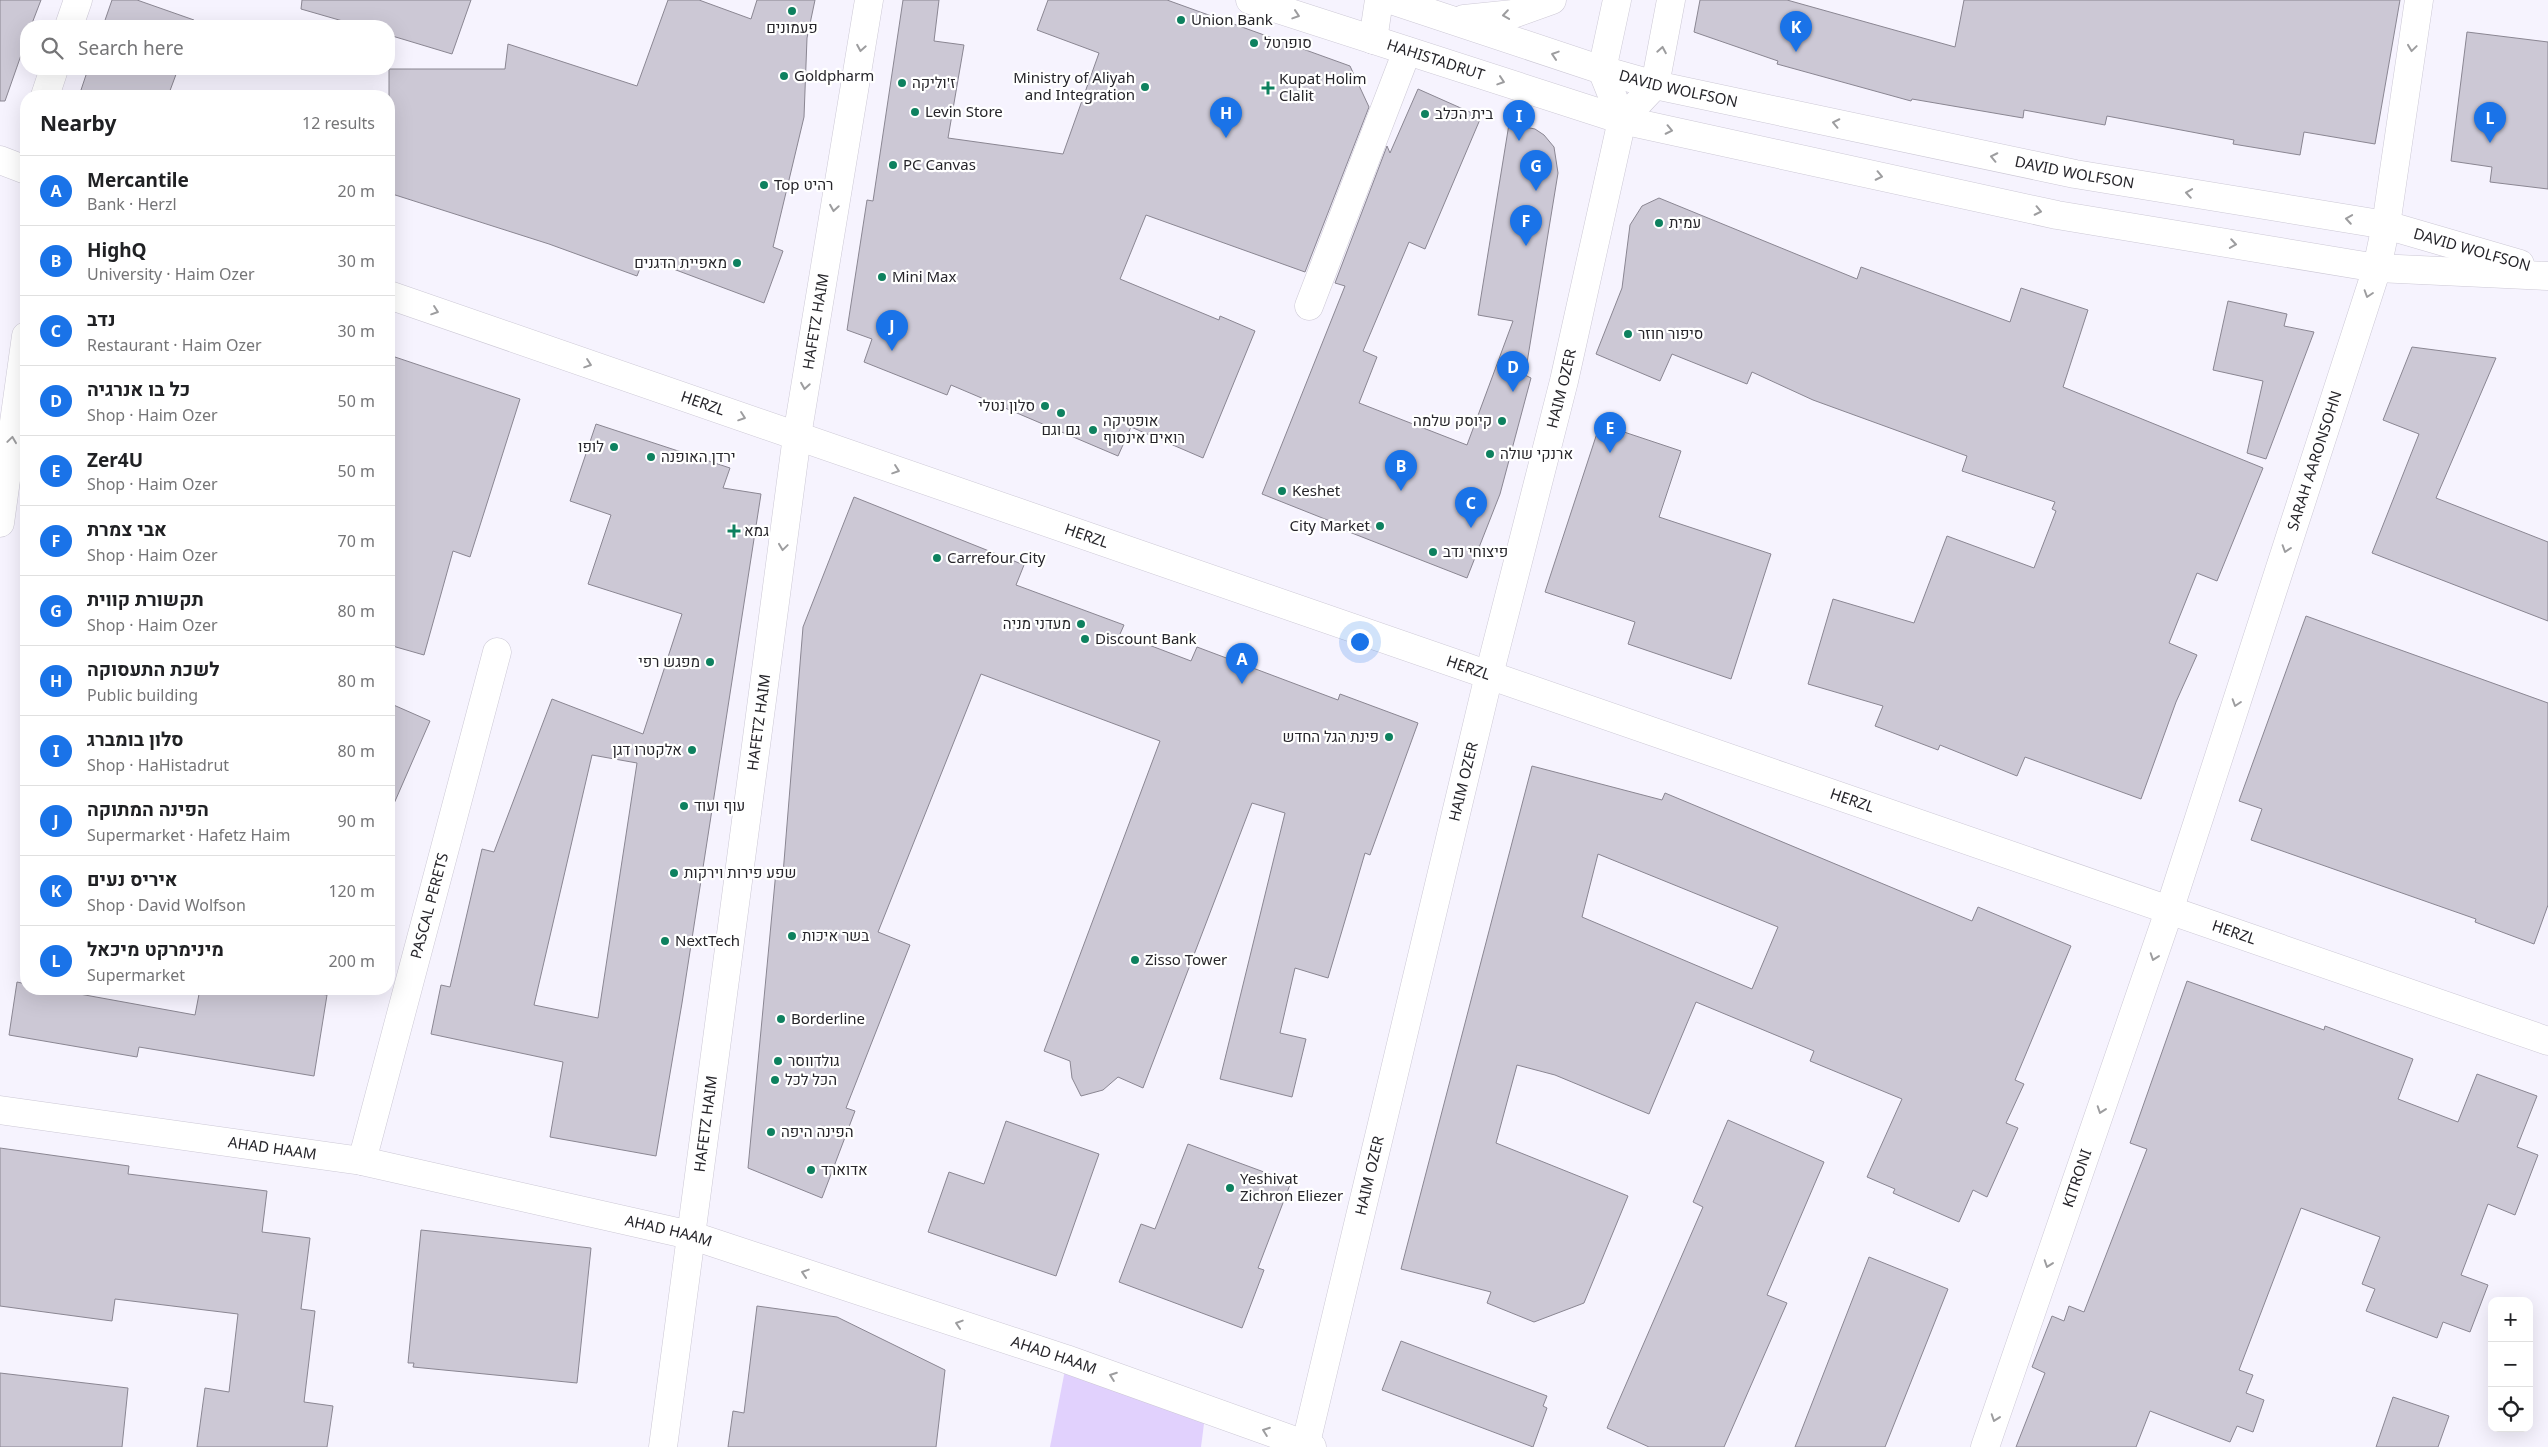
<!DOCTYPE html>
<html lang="en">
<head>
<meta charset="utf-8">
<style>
	:root { --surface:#fff; --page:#f6f6f6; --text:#202124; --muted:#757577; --line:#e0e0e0; --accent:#1a73e8 }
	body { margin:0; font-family:"Noto Sans",Heebo,sans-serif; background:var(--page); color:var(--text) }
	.controls { position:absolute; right:15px; bottom:15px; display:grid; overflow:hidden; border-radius:10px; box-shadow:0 5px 20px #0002 }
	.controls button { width:45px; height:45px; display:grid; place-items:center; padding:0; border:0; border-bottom:1px solid var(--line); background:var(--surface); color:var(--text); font:25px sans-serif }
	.you { position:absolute; left:1359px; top:641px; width:18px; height:18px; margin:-12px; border:4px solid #fff; border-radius:50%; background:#1a73e8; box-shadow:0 0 0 8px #1a73e833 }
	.badge { display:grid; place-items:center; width:32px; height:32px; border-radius:50%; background:var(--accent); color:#fff; font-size:16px; font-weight:700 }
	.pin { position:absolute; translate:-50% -41px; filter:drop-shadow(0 1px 2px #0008) }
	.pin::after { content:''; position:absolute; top:26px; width:18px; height:15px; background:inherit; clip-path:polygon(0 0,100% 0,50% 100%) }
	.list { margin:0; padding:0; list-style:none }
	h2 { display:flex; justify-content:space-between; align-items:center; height:65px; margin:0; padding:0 20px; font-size:21px }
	h2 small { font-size:16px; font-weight:400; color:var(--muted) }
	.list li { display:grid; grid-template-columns:32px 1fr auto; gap:15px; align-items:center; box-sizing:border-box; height:70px; padding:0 20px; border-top:1px solid var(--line) }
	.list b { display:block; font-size:19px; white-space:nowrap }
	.list p { margin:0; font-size:16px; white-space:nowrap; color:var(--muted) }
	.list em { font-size:16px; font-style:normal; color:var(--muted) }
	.icon { flex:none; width:28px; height:28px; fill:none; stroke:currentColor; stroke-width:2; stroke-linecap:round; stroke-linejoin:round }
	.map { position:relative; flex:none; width:2548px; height:1447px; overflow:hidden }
	.search { position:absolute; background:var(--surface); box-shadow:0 5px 20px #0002; left:20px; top:20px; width:375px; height:55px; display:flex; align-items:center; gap:12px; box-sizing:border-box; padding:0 18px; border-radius:20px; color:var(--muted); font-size:19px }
	.panel { position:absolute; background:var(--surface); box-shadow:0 5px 20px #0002; left:20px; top:90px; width:375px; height:905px; border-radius:20px }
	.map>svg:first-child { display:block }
</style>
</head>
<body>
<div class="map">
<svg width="2548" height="1447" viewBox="0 0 2548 1447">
	<rect width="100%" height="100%" fill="#f6f3fe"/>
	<!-- green -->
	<path fill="#e1d1fd" d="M 1065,1370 L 1205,1416 L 1201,1447 L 1050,1447 Z"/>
	<!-- building -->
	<g fill="#ccc8d5" stroke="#8a8692" fill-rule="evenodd">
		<path d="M 0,0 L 41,0 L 31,26 L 26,26 L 26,41 L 5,101 L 0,101 Z"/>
		<path d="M 112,0 L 137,0 L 194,20 L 192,26 L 103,26 Z"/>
		<path d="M 302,0 L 471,0 L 452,54 L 389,35 L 389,26 L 360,26 L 301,9 Z"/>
		<path d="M 668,0 L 699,0 L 751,19 L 757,0 L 815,0 L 807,38 L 804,117 L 773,247 L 783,251 L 764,303 L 644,258 L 637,276 L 549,244 L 389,193 L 389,69 L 505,69 L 508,44 L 637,86 Z"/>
		<path d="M 903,0 L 939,0 L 934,41 L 964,45 L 948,138 L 1063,154 L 1099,53 L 1037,30 L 1048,0 L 1167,0 L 1350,66 L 1369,107 L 1305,272 L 1146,215 L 1120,279 L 1219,320 L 1220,316 L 1255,331 L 1203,458 L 1131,427 L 1118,456 L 951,385 L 947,395 L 864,362 L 872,339 L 847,330 L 867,200 L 873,201 Z"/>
		<path d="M 1700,0 L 1787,0 L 1955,47 L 1964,0 L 2400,0 L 2375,144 L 2304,132 L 2300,155 L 2233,144 L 2234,140 L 2107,116 L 2105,125 L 2024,110 L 2023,118 L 1912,99 L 1911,101 L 1777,64 L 1778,61 L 1694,32 Z"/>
		<path d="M 2467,32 L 2548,42 L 2548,189 L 2490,182 L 2492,167 L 2451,161 Z"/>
		<path d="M 88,69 L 178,69 L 168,96 L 79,96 Z"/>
		<path d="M 1418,89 L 1481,117 L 1425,249 L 1409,242 L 1363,351 L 1377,357 L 1359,403 L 1467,445 L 1513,321 L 1478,315 L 1509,124 L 1535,129 L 1544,135 L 1554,147 L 1558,173 L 1525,375 L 1531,378 L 1500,494 L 1467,578 L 1339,528 L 1340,525 L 1262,494 L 1345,286 L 1335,283 L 1387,146 L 1390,153 Z"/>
		<path d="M 1659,198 L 1857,279 L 1861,267 L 2010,322 L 2021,288 L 2088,310 L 2063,387 L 2263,468 L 2217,581 L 2197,573 L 2169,643 L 2197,655 L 2176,702 L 2141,799 L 2025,757 L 2017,776 L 1940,745 L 1938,750 L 1875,726 L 1883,706 L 1808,684 L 1833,599 L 1914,623 L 1947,536 L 2034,568 L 2056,511 L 2052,509 L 2055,502 L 1962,471 L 1967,456 L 1813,400 L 1752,372 L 1747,384 L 1672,354 L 1660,381 L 1596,354 L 1622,288 L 1630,225 L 1642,206 Z"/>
		<path d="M 2228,301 L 2287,314 L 2284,326 L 2314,332 L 2266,459 L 2247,453 L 2263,381 L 2213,370 Z"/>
		<path d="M 2412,347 L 2496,358 L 2436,498 L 2548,542 L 2548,621 L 2372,553 L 2419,434 L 2383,420 Z"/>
		<path d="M 389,355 L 520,399 L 470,557 L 453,551 L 424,655 L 389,645 Z"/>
		<path d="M 596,424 L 730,468 L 723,488 L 761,494 L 682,1003 L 656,1156 L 550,1137 L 563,1062 L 431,1034 L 441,985 L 450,987 L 482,849 L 494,852 L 552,699 L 643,734 L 682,614 L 588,584 L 611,515 L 570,501 ZM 592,755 L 637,763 L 598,1018 L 534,1005 Z"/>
		<path d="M 1600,424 L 1681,451 L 1659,517 L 1771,554 L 1731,679 L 1628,644 L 1635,622 L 1545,592 Z"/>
		<path d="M 854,497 L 1024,565 L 1016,585 L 1124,625 L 1120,634 L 1191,661 L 1197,647 L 1338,700 L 1340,694 L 1418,723 L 1370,855 L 1365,853 L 1328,978 L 1295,968 L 1280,1033 L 1306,1039 L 1292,1097 L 1220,1079 L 1285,813 L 1252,803 L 1143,1088 L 1118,1077 L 1103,1090 L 1081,1096 L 1072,1078 L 1070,1061 L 1044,1051 L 1160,741 L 981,674 L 878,932 L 910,945 L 846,1108 L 855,1111 L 822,1198 L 748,1168 L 776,871 L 783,874 L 803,627 Z"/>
		<path d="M 2306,616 L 2548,703 L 2548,905 L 2534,944 L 2475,922 L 2476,919 L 2251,840 L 2262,809 L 2239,801 Z"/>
		<path d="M 389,703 L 430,721 L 389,815 Z"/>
		<path d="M 1532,766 L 1662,800 L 1665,793 L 1972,921 L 1978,907 L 2071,946 L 2015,1080 L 2024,1084 L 2006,1123 L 2018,1128 L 1987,1197 L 1973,1190 L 1959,1222 L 1893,1193 L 1895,1189 L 1867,1177 L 1902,1099 L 1810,1061 L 1814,1051 L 1696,1002 L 1649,1114 L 1555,1075 L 1517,1065 L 1496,1143 L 1628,1196 L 1584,1303 L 1534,1322 L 1487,1303 L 1491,1292 L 1401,1269 ZM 1598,854 L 1778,927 L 1752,989 L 1582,917 Z"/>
		<path d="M 2187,981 L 2324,1030 L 2325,1026 L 2413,1059 L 2398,1099 L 2458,1122 L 2477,1074 L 2537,1096 L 2517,1147 L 2538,1155 L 2515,1215 L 2488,1204 L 2461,1275 L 2488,1285 L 2470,1332 L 2443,1322 L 2437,1338 L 2366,1311 L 2375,1289 L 2362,1284 L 2380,1237 L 2301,1208 L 2239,1370 L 2253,1375 L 2246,1393 L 2264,1400 L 2253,1432 L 2237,1426 L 2230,1442 L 2150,1411 L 2136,1447 L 2016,1447 L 2045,1373 L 2032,1367 L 2052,1316 L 2064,1321 L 2069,1306 L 2084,1312 L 2147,1149 L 2130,1143 Z"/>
		<path d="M 17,982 L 26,984 L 26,989 L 52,989 L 195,1015 L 200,989 L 290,989 L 327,995 L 314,1076 L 139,1047 L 137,1057 L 9,1035 Z"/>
		<path d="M 1728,1120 L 1824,1162 L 1767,1295 L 1787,1303 L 1724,1447 L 1649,1447 L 1607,1428 L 1703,1207 L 1693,1202 Z"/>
		<path d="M 1006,1121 L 1099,1154 L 1056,1276 L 928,1232 L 949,1172 L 984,1184 Z"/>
		<path d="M 1188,1144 L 1291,1182 L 1258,1268 L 1264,1270 L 1242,1328 L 1119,1282 L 1141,1224 L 1155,1229 Z"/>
		<path d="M 0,1148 L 129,1166 L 128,1174 L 267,1191 L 262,1232 L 310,1238 L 301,1309 L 315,1311 L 304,1402 L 333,1406 L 327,1447 L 197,1447 L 205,1388 L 229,1392 L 238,1314 L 115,1299 L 112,1321 L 0,1306 Z"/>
		<path d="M 421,1230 L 591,1248 L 577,1383 L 413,1367 L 414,1363 L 408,1363 Z"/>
		<path d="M 1869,1257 L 1948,1289 L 1885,1447 L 1795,1447 Z"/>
		<path d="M 757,1306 L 837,1317 L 945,1370 L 936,1447 L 728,1447 L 733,1411 L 744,1413 Z"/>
		<path d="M 1401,1341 L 1547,1396 L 1543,1406 L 1547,1408 L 1533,1447 L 1382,1390 Z"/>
		<path d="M 0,1373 L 128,1388 L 122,1447 L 0,1447 Z"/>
		<path d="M 2393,1397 L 2449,1416 L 2438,1447 L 2376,1447 Z"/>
	</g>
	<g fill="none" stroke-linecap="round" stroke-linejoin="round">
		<!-- minor casing -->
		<g stroke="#ccc8d5" stroke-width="29">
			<g id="minor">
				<path id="s1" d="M 1250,0 L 1622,120 L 2057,215 L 2377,268 L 2548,276"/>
				<path id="s2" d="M 1391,0 L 1602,70 L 1655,85 L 2075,174 L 2386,225 L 2520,264"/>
				<path d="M 1617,0 L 1602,70 L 1622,120"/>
				<path d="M 1464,19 L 1513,14 L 1552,0"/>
				<path d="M 69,26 L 78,0"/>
				<path d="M 1373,40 L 1379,0"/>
				<path d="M 45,96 L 54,69"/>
				<path d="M 0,160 L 26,170"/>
				<path id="s3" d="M 389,295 L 2548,1041"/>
				<path d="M 1309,306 L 1407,51"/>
				<path d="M 0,523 L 26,336"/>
				<path id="s4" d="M 0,1110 L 362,1161 L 690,1235 L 1066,1359 L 1312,1447"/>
				<path id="s5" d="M 362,1161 L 497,652"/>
				<path id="s6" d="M 663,1447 L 797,436 L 869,0"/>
				<path id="s7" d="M 1305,1447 L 1489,675 L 1564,381 L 1622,120 L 1655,85 L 1671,0"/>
				<path id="s8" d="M 1985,1447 L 2169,911 L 2377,268 L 2386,225 L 2419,0"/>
			</g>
		</g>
		<!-- minor -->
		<use href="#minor" stroke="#fff" stroke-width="28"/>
	</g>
	<!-- one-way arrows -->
	<defs><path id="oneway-chevron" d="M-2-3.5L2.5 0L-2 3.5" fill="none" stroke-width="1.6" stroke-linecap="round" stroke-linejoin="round" transform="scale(1.25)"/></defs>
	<g stroke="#9d9d9f">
		<use href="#oneway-chevron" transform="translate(1296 15) rotate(18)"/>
		<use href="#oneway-chevron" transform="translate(1506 15) rotate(172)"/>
		<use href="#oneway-chevron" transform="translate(861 48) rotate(100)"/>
		<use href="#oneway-chevron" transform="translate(2412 48) rotate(98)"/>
		<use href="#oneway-chevron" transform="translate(1662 50) rotate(-80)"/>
		<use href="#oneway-chevron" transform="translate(1555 55) rotate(-162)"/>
		<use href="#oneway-chevron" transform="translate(1501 81) rotate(18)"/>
		<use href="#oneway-chevron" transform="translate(1836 123) rotate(-168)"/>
		<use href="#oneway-chevron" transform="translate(1669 130) rotate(12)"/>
		<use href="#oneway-chevron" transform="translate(1994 157) rotate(-168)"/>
		<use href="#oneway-chevron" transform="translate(1879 176) rotate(12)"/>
		<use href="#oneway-chevron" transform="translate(2189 193) rotate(-171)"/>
		<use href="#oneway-chevron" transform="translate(834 208) rotate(99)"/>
		<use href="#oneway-chevron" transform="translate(2038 211) rotate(12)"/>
		<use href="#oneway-chevron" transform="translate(2349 219) rotate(-171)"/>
		<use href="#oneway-chevron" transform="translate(2233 244) rotate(9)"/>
		<use href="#oneway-chevron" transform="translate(2368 294) rotate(108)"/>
		<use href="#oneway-chevron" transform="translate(435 311) rotate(19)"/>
		<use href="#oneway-chevron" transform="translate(588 364) rotate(19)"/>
		<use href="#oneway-chevron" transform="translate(805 386) rotate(99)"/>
		<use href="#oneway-chevron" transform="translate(742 417) rotate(19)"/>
		<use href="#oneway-chevron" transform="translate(12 440) rotate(-82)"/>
		<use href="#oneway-chevron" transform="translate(896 470) rotate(19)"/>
		<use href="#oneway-chevron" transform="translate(783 547) rotate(98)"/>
		<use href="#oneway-chevron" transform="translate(2286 549) rotate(108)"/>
		<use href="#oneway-chevron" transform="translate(2236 703) rotate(108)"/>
		<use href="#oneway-chevron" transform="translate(2154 957) rotate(109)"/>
		<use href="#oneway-chevron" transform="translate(2101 1110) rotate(109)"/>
		<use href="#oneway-chevron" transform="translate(2048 1264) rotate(109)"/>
		<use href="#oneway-chevron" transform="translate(805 1273) rotate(-162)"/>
		<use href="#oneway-chevron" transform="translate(959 1324) rotate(-162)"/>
		<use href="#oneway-chevron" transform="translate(1113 1376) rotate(-160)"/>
		<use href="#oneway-chevron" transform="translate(1995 1418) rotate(109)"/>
		<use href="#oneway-chevron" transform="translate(1266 1431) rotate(-160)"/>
	</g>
	<!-- markers -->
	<g fill="#0e815f" stroke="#fff" stroke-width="2">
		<circle cx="792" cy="11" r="5"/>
		<circle cx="1181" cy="20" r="5"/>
		<circle cx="1254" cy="43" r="5"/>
		<circle cx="784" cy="76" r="5"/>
		<circle cx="902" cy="83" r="5"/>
		<circle cx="1145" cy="87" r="5"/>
		<path d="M1265.5 80.5h5v5h5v5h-5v5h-5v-5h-5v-5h5z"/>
		<circle cx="915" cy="112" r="5"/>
		<circle cx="1425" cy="114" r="5"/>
		<circle cx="893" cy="165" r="5"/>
		<circle cx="764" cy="185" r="5"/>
		<circle cx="1659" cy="223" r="5"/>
		<circle cx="737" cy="263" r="5"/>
		<circle cx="882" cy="277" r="5"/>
		<circle cx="1628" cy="334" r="5"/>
		<circle cx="1045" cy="406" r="5"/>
		<circle cx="1061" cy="413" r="5"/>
		<circle cx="1502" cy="421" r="5"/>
		<circle cx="1093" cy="430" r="5"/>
		<circle cx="614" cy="447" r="5"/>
		<circle cx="1490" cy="454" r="5"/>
		<circle cx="651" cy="457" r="5"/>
		<circle cx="1282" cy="491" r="5"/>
		<circle cx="1380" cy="526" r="5"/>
		<path d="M731.5 523.5h5v5h5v5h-5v5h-5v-5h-5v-5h5z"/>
		<circle cx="1433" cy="552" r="5"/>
		<circle cx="937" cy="558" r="5"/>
		<circle cx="1081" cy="624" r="5"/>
		<circle cx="1085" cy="639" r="5"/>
		<circle cx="710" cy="662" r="5"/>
		<circle cx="1389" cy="737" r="5"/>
		<circle cx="692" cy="750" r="5"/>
		<circle cx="684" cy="806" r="5"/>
		<circle cx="674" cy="873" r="5"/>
		<circle cx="792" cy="936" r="5"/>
		<circle cx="665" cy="941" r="5"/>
		<circle cx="1135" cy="960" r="5"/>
		<circle cx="781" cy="1019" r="5"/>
		<circle cx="778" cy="1061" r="5"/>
		<circle cx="775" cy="1080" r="5"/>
		<circle cx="771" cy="1132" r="5"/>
		<circle cx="811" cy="1170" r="5"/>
		<circle cx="1230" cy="1188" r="5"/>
	</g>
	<g text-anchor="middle" stroke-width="4.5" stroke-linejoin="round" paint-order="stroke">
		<!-- poi labels -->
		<g font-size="15" fill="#26252a" stroke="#fff" text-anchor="start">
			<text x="1191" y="25">Union Bank</text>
			<text x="792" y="33" text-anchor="middle">פעמונים</text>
			<text x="1264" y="48">סופרטל</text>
			<text x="794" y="81">Goldpharm</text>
			<text x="1135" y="83" text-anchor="end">Ministry of Aliyah<tspan x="1135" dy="17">and Integration</tspan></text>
			<text x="1279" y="84">Kupat Holim<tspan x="1279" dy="17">Clalit</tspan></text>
			<text x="912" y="88">ז'וליקה</text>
			<text x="925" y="117">Levin Store</text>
			<text x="1435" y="119">בית הכלב</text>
			<text x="903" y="170">PC Canvas</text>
			<text x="774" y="190">Top רהיט</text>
			<text x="1669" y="228">עמית</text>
			<text x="727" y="268" text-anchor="end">מאפיית הדגנים</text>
			<text x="892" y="282">Mini Max</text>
			<text x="1638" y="339">סיפור חוזר</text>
			<text x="1035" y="411" text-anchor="end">סלון נטלי</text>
			<text x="1103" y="426">אופטיקה<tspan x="1103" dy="17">רואים אינסוף</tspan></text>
			<text x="1492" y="426" text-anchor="end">קיוסק שלמה</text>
			<text x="1061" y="435" text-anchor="middle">גם וגם</text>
			<text x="604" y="452" text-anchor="end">לופו</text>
			<text x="1500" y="459">ארנקי שולה</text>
			<text x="661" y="462">ירדן האופנה</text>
			<text x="1292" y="496">Keshet</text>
			<text x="1370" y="531" text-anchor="end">City Market</text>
			<text x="744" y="536">גמא</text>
			<text x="1443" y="557">פיצוחי נדב</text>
			<text x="947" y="563">Carrefour City</text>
			<text x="1071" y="629" text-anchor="end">מעדני מניה</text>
			<text x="1095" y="644">Discount Bank</text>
			<text x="700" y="667" text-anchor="end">מפגש רפי</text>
			<text x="1379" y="742" text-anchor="end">פינת הגל החדש</text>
			<text x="682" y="755" text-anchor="end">אלקטרו דגן</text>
			<text x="694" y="811">עוף ועוד</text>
			<text x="684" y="878">שפע פירות וירקות</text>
			<text x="802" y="941">בשר איכות</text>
			<text x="675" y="946">NextTech</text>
			<text x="1145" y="965">Zisso Tower</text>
			<text x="791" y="1024">Borderline</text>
			<text x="788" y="1066">גולדווסר</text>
			<text x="785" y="1085">הכל לכל</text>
			<text x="781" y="1137">הפינה היפה</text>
			<text x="821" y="1175">אדוארד</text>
			<text x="1240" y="1184">Yeshivat<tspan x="1240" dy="17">Zichron Eliezer</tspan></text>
		</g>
		<!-- street labels -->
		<g font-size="15" fill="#26252a" stroke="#fff">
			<text dy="5" stroke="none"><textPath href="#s1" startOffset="195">HAHISTADRUT</textPath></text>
			<text dy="5" stroke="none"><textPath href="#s2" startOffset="301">DAVID WOLFSON</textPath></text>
			<text dy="5" stroke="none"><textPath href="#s2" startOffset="706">DAVID WOLFSON</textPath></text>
			<text transform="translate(2472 250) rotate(16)" y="5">DAVID WOLFSON</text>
			<text dy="5" stroke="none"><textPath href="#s6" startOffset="1136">HAFETZ HAIM</textPath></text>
			<text dy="5" stroke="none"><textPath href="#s7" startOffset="1089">HAIM OZER</textPath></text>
			<text dy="5" stroke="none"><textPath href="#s3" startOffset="332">HERZL</textPath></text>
			<text dy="5" stroke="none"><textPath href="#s8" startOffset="1040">SARAH AARONSOHN</textPath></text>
			<text dy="5" stroke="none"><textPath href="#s3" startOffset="738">HERZL</textPath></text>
			<text dy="5" stroke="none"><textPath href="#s3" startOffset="1142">HERZL</textPath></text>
			<text dy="5" stroke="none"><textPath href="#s6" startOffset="731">HAFETZ HAIM</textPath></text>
			<text dy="5" stroke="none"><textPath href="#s7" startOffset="684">HAIM OZER</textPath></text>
			<text dy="5" stroke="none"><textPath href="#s3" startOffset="1548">HERZL</textPath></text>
			<text dy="5" stroke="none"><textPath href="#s5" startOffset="264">PASCAL PERETS</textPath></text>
			<text dy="5" stroke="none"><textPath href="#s3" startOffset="1952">HERZL</textPath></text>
			<text dy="5" stroke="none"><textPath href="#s6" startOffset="326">HAFETZ HAIM</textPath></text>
			<text dy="5" stroke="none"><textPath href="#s4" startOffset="275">AHAD HAAM</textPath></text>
			<text dy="5" stroke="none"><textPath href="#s7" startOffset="279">HAIM OZER</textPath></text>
			<text dy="5" stroke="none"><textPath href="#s8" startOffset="284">KITRONI</textPath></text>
			<text dy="5" stroke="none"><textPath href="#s4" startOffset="680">AHAD HAAM</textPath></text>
			<text dy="5" stroke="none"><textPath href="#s4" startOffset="1085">AHAD HAAM</textPath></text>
		</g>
	</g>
</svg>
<div class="controls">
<button>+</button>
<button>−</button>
<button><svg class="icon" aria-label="locate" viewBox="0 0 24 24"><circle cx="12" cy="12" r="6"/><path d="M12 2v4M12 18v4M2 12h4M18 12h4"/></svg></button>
</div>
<div class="you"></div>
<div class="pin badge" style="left:1242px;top:684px">A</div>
<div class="pin badge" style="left:1401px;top:491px">B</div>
<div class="pin badge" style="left:1471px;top:528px">C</div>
<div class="pin badge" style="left:1513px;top:392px">D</div>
<div class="pin badge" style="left:1610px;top:453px">E</div>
<div class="pin badge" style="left:1526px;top:246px">F</div>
<div class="pin badge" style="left:1536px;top:191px">G</div>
<div class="pin badge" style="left:1226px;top:138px">H</div>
<div class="pin badge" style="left:1519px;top:141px">I</div>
<div class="pin badge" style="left:892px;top:351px">J</div>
<div class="pin badge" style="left:1796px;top:52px">K</div>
<div class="pin badge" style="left:2490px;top:143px">L</div>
<div class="search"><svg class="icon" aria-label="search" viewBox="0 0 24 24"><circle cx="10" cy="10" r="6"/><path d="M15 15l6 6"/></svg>Search here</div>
<section class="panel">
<h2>Nearby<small>12 results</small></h2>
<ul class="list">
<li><span class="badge">A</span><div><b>Mercantile</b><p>Bank · Herzl</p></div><em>20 m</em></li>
<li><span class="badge">B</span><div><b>HighQ</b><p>University · Haim Ozer</p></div><em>30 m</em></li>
<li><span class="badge">C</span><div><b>נדב</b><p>Restaurant · Haim Ozer</p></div><em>30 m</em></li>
<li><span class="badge">D</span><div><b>כל בו אנרגיה</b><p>Shop · Haim Ozer</p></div><em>50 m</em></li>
<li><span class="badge">E</span><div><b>Zer4U</b><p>Shop · Haim Ozer</p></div><em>50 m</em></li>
<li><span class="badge">F</span><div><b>אבי צמרת</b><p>Shop · Haim Ozer</p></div><em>70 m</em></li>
<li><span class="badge">G</span><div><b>תקשורת קווית</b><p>Shop · Haim Ozer</p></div><em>80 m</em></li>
<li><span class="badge">H</span><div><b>לשכת התעסוקה</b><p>Public building</p></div><em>80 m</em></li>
<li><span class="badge">I</span><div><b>סלון בומברג</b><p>Shop · HaHistadrut</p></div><em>80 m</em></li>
<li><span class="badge">J</span><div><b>הפינה המתוקה</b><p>Supermarket · Hafetz Haim</p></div><em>90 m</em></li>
<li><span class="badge">K</span><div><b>איריס נעים</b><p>Shop · David Wolfson</p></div><em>120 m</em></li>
<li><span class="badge">L</span><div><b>מינימרקט מיכאל</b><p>Supermarket</p></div><em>200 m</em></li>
</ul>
</section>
</div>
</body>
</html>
